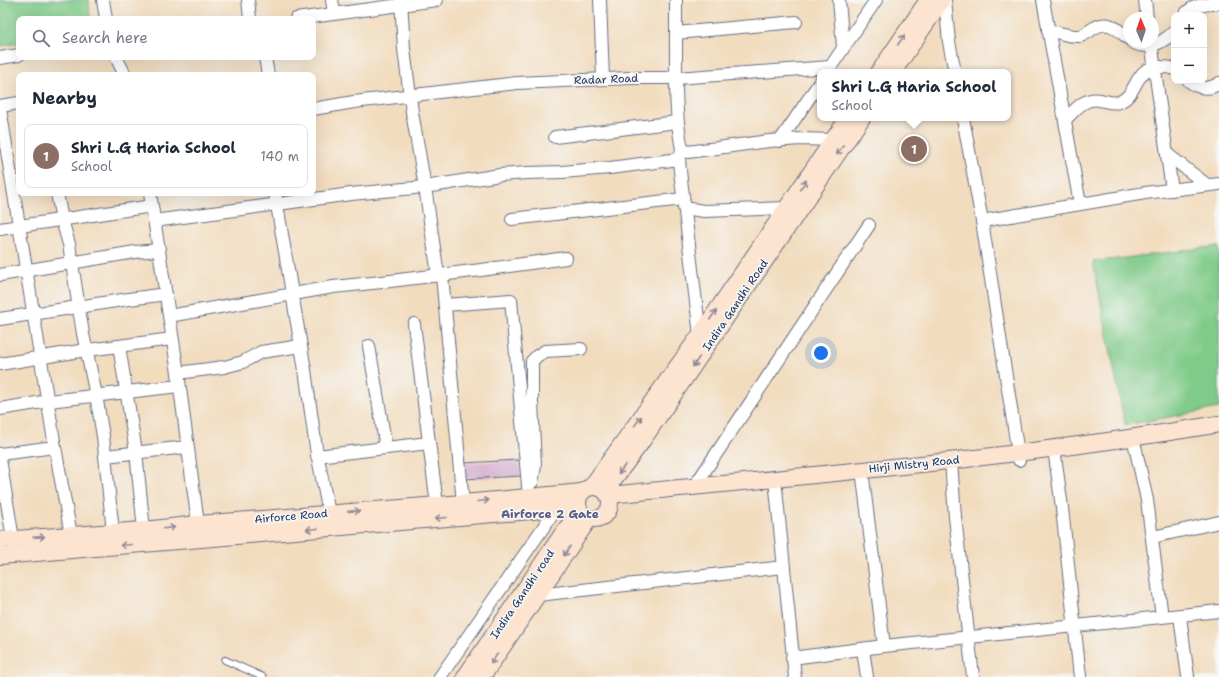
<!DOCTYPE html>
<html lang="en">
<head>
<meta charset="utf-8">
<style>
	:root { --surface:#fff; --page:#f6f6f7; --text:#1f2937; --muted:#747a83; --line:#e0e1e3; --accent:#c8321e }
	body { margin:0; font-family:"Shantell Sans",sans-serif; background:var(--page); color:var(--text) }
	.controls { position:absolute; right:12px; top:12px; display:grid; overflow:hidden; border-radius:8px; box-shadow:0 4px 16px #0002 }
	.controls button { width:36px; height:36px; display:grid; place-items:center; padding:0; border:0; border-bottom:1px solid var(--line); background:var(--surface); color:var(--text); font:20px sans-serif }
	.compass { position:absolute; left:1123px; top:12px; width:36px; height:36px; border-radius:50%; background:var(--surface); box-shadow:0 4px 16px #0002; rotate:358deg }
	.you { position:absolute; left:821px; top:353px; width:14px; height:14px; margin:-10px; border:3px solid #fff; border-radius:50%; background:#1a73e8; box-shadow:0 0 0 6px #1a73e833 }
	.badge { display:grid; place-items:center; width:26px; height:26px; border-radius:50%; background:var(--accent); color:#fff; font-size:13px; font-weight:700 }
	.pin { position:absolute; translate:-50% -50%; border:2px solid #fff; box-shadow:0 1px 4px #0006 }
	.popup { position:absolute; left:817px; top:69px; width:194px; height:52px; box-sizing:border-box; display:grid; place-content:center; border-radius:8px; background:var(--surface); filter:drop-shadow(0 1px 3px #0005); font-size:13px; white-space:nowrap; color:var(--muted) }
	.popup b { font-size:15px; color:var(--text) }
	.popup::after { content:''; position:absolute; left:50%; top:100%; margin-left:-8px; border:8px solid transparent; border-top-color:var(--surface) }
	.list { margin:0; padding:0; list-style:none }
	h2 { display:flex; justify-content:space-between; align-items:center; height:52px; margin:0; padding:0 16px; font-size:17px }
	h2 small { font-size:13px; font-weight:400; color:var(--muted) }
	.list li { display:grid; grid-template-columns:26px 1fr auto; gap:12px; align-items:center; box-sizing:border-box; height:64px; margin:0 8px 8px; padding:0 8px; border:1px solid var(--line); border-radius:8px }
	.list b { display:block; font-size:15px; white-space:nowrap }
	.list p { margin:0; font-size:13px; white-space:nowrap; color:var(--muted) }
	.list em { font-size:13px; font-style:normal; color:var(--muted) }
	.icon { flex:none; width:22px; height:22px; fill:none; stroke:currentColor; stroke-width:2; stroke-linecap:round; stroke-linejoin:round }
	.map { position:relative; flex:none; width:1219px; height:677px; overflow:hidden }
	.search { position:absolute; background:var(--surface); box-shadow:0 4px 16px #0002; left:16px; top:16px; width:300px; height:44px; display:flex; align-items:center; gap:10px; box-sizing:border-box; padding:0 14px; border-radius:8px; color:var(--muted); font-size:15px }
	.panel { position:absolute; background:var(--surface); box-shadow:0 4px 16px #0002; left:16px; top:72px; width:300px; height:124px; border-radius:8px }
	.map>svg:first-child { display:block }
</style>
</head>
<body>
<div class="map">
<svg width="1219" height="677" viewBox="0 0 1219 677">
	<rect width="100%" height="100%" fill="#f6f6f2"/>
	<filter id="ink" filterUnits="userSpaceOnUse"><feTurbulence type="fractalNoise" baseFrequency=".025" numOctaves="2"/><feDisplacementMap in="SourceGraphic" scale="8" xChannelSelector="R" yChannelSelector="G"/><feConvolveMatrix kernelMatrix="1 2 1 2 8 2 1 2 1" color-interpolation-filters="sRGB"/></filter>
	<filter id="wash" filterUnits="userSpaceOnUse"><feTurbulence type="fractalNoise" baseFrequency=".012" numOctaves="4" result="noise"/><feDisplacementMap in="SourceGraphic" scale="16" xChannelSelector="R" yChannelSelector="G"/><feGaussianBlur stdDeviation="0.9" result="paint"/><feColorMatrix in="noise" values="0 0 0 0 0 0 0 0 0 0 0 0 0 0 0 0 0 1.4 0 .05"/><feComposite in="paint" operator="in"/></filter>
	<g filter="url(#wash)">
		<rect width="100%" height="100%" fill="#f2dcbe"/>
		<!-- green -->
		<g fill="#80cb89" stroke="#4e7d74">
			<path d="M 0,0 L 89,0 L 90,19 L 19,19 L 19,43 L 0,46 Z"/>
			<path d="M 1219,246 L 1219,408 L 1125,425 L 1093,262 Z"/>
		</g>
		<g id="blocks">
			<!-- building -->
			<path fill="#d2a9cd" d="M 520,460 L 521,476 L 464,479 L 463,463 Z"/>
		</g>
	</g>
	<g filter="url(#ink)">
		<use href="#blocks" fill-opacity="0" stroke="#666c80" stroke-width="1"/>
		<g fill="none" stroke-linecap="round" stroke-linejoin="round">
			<!-- service casing -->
			<g stroke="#666c80" stroke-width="8">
				<path id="service" d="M 225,660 L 263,677"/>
			</g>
			<!-- minor casing -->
			<g stroke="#666c80" stroke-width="14">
				<g id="minor">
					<path d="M 103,0 L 106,19"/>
					<path d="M 248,0 L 250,19"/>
					<path d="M 332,0 L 334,13"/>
					<path d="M 401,0 L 404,49 L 412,112 L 425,187 L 438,275"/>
					<path d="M 600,0 L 603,79"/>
					<path d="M 676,0 L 676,78 L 830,67"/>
					<path d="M 839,0 L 843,47"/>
					<path d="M 945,0 L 949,42 L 955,72"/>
					<path d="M 1043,0 L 1080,204"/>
					<path d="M 1145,0 L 1147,18"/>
					<path d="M 1185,15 C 1191,4 1208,5 1219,3"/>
					<path d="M 296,19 L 437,0"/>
					<path d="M 1048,30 C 1058,32 1070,37 1080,36 C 1085,35 1089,31 1094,28 C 1109,19 1117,29 1129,39"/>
					<path d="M 676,33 L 796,22"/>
					<path d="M 1132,42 C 1148,51 1162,43 1174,32"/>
					<path d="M 1151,42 L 1172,190"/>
					<path d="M 116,57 L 125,75"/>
					<path d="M 265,57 L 268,75"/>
					<path d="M 0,58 L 19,55"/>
					<path d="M 827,72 L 876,0"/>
					<path d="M 1189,81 C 1198,88 1209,91 1219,83"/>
					<path d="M 0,106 L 19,103"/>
					<path d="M 0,108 L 55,447 L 71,535"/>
					<path d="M 313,109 L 354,102 L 517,83 L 630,78 L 676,78 C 676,102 677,125 682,149 L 688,152 L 769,141 L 802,139 L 833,140"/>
					<path d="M 963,118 L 982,221 L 1019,460"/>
					<path d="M 1065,120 C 1075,110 1084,97 1100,100 C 1106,101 1113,104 1119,102 C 1139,95 1133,65 1162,67 C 1166,67 1170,67 1174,69"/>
					<path d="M 555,137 L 677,122"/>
					<path d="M 780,141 L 820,82"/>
					<path d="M 682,151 L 679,159 L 680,171 L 700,335"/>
					<path d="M 1167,154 L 1207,185"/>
					<path d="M 57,193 L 62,220 L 69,244 L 83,334 L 96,395 L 103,436 L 113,532"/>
					<path d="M 150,193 L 178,373 L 198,524"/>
					<path d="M 275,193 L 305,370 L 316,448 L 329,513"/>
					<path d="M 684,208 L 704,211 L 787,208"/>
					<path d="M 512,219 L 683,199"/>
					<path d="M 154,221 L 351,194 L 425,187 L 500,175 L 527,173 L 562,172 L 610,168 L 679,159"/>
					<path d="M 982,221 L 1145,193 L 1219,184"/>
					<path d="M 0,229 L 152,206"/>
					<path d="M 0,275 L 135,252 L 159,250"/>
					<path d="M 442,275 L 463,503"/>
					<path d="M 445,305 L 511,300 L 529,497"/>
					<path d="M 169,316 L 333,287 L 382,282 L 481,270 L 566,258"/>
					<path d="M 0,319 L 129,299 L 166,294"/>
					<path d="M 414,324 L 437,505"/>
					<path d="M 119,346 L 136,452 L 144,530"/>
					<path d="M 369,346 L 386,448"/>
					<path d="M 0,364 L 80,351 L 172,339"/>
					<path d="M 178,373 L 224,367 L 243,362 L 261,352 L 301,346"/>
					<path d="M 0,409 L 49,401 L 179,386"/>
					<path d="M 1135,446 L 1147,500 L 1162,617"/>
					<path d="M 1054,448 L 1062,508 L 1080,677"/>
					<path d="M 0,454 L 55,447"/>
					<path d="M 105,456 L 187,447"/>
					<path d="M 317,456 L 429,443"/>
					<path d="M 0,459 L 13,539"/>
					<path d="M 951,460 L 955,517 L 973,677"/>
					<path d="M 863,478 L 884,646"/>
					<path d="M 775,479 L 795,677"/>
					<path d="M 532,482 L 535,466 L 532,402 L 532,361 L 537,356 L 545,351 L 581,349"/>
					<path d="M 694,487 L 869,225"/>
					<path d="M 1153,537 L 1219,522"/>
					<path d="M 538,595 L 783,567"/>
					<path d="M 1180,616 L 1188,677"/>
					<path d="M 863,649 L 867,677"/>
					<path d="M 792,658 L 884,646 L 1219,611"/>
					<path d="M 440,677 L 556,509"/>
				</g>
			</g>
			<!-- secondary casing -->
			<g stroke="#666c80" stroke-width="18">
				<g id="secondary">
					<path d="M 879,72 L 928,0"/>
					<path d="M 893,72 L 942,0"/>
					<circle cx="594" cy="503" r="16"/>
					<path d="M 591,487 L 700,335 L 848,118"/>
					<path d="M 605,491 L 640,444 L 862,118"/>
					<path d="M 609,495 C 812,475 1017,458 1219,424"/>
					<path d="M 0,540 L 144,530 L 198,524 L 463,503 L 582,492"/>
					<path d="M 0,556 L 578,507"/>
					<path d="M 465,677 L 565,530 L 580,512"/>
					<path d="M 482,677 L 589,519"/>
				</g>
			</g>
			<!-- service -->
			<use href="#service" stroke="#fff" stroke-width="6"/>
			<!-- minor -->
			<use href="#minor" stroke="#fff" stroke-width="12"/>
			<!-- secondary -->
			<use href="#secondary" stroke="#fde4d0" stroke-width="16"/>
		</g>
		<!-- one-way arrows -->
		<defs><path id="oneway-shaft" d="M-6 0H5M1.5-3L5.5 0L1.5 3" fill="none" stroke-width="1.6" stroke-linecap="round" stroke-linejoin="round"/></defs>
		<g stroke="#8c8a97">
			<use href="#oneway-shaft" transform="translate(901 40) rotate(-56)"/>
			<use href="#oneway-shaft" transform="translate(840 150) rotate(124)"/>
			<use href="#oneway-shaft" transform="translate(803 185) rotate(-56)"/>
			<use href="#oneway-shaft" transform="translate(713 315) rotate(-56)"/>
			<use href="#oneway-shaft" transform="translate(696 362) rotate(124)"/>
			<use href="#oneway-shaft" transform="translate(638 421) rotate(-54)"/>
			<use href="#oneway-shaft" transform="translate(622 469) rotate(127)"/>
			<use href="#oneway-shaft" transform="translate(483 501) rotate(-5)"/>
			<use href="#oneway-shaft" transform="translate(354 511) rotate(-4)"/>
			<use href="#oneway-shaft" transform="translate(441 518) rotate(175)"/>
			<use href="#oneway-shaft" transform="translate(169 528) rotate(-7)"/>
			<use href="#oneway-shaft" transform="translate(312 529) rotate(175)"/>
			<use href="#oneway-shaft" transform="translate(39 537) rotate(-4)"/>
			<use href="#oneway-shaft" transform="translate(126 545) rotate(175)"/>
			<use href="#oneway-shaft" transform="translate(567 551) rotate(124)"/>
			<use href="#oneway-shaft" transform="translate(494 659) rotate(124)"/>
		</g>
	</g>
	<g text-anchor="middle" stroke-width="3.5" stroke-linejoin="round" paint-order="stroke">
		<!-- street labels -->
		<g font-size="11" fill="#1b2f5e" stroke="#f6f6f2">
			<text transform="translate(606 79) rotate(-2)" y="4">Radar Road</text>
			<text transform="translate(735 305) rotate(-56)" y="4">Indira Gandhi Road</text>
			<text transform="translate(914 464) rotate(-6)" y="4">Hirji Mistry Road</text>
			<text transform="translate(291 516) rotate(-5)" y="4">Airforce Road</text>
			<text transform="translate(522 594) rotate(-56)" y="4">Indira Gandhi road</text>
		</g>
		<!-- neighbourhood labels -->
		<g font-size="12" font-weight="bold" fill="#5b5a85" stroke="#f6f6f2">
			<text x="550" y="518">Airforce 2 Gate</text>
		</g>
	</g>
</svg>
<div class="controls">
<button>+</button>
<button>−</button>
</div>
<svg class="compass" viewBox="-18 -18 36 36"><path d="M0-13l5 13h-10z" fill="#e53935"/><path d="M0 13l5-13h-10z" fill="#747a83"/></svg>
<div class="you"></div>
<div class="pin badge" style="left:914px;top:149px;background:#8d6e63">1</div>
<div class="popup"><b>Shri L.G Haria School</b>School</div>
<div class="search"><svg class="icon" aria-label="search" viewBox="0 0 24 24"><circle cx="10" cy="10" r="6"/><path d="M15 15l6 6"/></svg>Search here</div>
<section class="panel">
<h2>Nearby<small></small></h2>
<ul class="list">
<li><span class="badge" style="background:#8d6e63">1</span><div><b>Shri L.G Haria School</b><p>School</p></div><em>140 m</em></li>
</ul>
</section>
</div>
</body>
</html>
